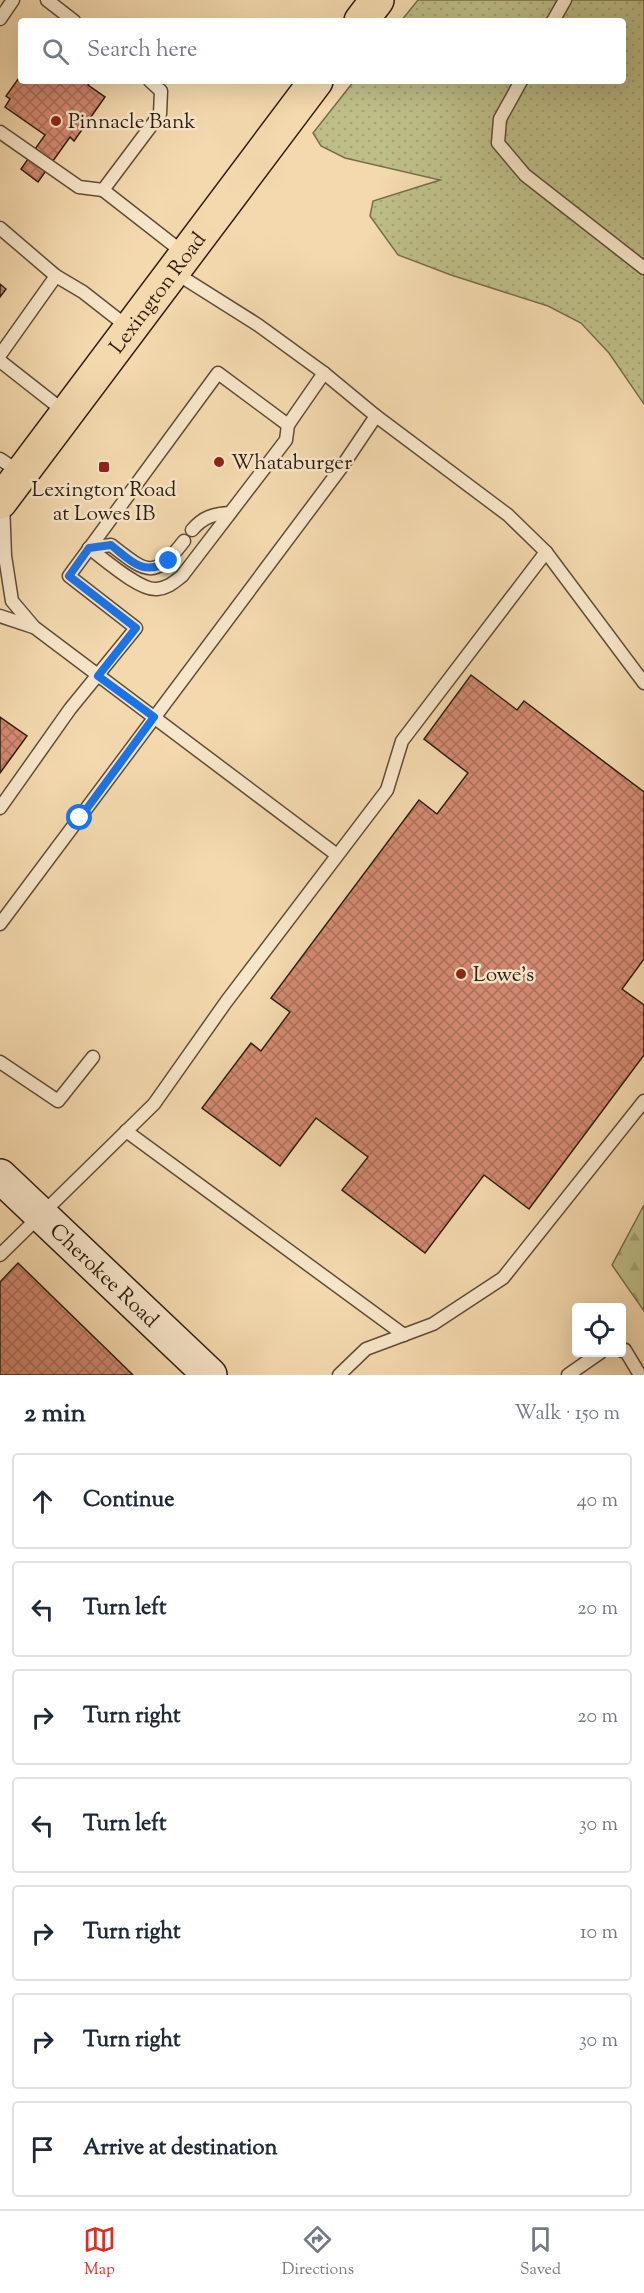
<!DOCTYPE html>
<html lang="en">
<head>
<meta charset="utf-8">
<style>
	:root { --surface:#fff; --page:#f2f2f3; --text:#1f2937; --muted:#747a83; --line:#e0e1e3; --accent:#d93025 }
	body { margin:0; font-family:"Sorts Mill Goudy",serif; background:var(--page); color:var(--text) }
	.controls { position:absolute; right:18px; bottom:18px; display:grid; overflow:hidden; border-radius:6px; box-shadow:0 6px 24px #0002 }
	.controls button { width:54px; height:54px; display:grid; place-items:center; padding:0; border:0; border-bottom:2px solid var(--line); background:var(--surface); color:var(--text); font:30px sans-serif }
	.stop { position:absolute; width:18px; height:18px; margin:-14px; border:4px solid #1a73e8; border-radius:50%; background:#fff }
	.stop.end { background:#1a73e8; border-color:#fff; box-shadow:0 2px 6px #0008 }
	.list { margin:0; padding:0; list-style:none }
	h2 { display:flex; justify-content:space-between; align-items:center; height:78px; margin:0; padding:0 24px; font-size:26px }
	h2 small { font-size:20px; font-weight:400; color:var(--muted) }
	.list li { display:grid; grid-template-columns:39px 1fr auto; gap:18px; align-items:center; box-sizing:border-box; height:96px; margin:0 12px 12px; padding:0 12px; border:2px solid var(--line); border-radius:6px }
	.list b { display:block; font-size:22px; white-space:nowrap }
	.list em { font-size:20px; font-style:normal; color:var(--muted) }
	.icon { flex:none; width:33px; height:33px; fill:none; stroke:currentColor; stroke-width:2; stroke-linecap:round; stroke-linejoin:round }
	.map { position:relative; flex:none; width:644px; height:1375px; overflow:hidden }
	.search { position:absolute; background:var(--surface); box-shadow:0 6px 24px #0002; left:18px; right:18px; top:18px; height:66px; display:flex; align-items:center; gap:15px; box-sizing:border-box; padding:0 21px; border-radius:6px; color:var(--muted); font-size:22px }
	.sheet { height:834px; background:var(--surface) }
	nav { display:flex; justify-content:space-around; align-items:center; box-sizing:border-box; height:84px; border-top:2px solid var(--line); background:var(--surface); font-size:16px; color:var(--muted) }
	nav a { display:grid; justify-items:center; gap:3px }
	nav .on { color:var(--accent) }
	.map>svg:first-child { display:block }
</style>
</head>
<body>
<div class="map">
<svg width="644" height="1375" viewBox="0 0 644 1375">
	<defs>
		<pattern id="grass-dots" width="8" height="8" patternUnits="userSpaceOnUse" patternTransform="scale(1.5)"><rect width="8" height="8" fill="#bebe88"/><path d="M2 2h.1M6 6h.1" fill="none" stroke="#a4a374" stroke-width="1.8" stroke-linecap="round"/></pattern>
		<pattern id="forest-firs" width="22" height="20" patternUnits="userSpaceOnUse" patternTransform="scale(1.5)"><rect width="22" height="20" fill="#bebe88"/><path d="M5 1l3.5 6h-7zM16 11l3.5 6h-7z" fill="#a4a374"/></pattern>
		<pattern id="building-cross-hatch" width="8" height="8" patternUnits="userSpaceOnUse" patternTransform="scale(1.5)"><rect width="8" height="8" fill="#d48a72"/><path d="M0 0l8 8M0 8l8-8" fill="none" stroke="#ac705c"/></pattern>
	</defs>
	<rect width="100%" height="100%" fill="#f4d9ae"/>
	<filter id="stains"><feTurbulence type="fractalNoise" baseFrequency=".00333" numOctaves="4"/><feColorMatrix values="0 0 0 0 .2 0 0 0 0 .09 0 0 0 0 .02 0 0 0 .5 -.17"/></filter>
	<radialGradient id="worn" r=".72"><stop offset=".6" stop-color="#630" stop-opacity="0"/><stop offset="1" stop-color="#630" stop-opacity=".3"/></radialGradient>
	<!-- grass -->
	<path fill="url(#grass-dots)" stroke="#766e4c" stroke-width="1.5" d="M 418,0 L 644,0 L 644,404 L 609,353 L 581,323 L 548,306 L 451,275 L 398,255 L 370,216 L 373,201 L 440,180 L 345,158 L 321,146 L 313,133 L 354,81 L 623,81 L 623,21 L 401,21 Z"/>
	<!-- forest -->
	<path fill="url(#forest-firs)" stroke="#766e4c" stroke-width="1.5" d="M 644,1205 L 644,1311 L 612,1265 Z"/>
	<!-- building -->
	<g fill="url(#building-cross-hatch)" stroke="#2e1e11" stroke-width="1.5">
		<path d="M 21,75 L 21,81 L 91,81 L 88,85 L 105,97 L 74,141 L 70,137 L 38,182 L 21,169 L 45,135 L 5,107 L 10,99 L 6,96 Z"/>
		<path d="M 0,284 L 6,289 L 0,297 Z"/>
		<path d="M 471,675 L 517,710 L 524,701 L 644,792 L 644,959 L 622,989 L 644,1005 L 644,1055 L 529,1209 L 484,1175 L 425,1253 L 342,1190 L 368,1157 L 316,1118 L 280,1166 L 202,1108 L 251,1043 L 261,1051 L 290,1012 L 271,998 L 419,800 L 437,814 L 468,773 L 424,739 Z"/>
		<path d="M 0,717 L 27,736 L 0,773 Z"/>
		<path d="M 18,1263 L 133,1375 L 0,1375 L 0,1282 Z"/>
	</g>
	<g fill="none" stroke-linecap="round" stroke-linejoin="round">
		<!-- lane casing -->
		<g stroke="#604d38" stroke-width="15">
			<g id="lane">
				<path d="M 47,0 L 74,21"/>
				<path d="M 0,19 L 13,0"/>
				<path d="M 553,21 L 565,0"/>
				<path d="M 150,81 L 161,91 L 160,114 L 103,190 L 185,254"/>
				<path d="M 521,81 L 500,119 L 498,143 L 525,175 L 644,268"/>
				<path d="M 0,132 L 79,187 L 103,190"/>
				<path d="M 0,228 L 56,276 L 83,292 L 129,328"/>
				<path d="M 174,272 L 258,325 L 324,373 L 376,416 L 508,515 L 546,552 L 644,683"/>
				<path d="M 0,355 L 56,276"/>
				<path d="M 0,361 L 65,412"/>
				<path d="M 0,459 L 21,473"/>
				<path d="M 3,502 L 5,556 L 12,601 L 34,627 L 337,855"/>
				<path d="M 192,530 C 203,517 213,514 230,513"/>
				<path d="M 89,548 C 104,559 140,591 157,589 C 168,588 174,582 182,576 L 286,440 L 288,425"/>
				<path d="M 89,548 L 111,545 C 147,573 154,580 184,541"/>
				<path d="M 0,616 L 33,627"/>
				<path d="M 0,808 L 70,709 L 136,628 L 69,576 L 218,373 L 288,425 L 324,373"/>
				<path d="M 0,924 L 341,468 L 376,416"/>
				<path d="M 0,1062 L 58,1101 L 93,1057"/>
				<path d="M 126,1131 L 404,1335"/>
				<path d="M 0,1255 L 154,1104 L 226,1002 L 387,790 L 402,741 L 546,552"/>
				<path d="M 622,1351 L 625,1350 L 640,1375"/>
				<path d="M 339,1375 L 366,1349 L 433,1324 L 503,1278 L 644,1101"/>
				<path d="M 568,1375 L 601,1352"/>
			</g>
		</g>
		<!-- secondary casing -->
		<g stroke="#2e1e11" stroke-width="36">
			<g id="secondary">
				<path id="s1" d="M 0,1176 L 210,1375"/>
			</g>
		</g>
		<!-- highway casing -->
		<g stroke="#2e1e11" stroke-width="36">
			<g id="highway">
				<path d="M 361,21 L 377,0"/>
				<path id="s2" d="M 0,502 L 316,81"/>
			</g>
		</g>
		<!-- lane -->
		<use href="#lane" stroke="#f8e6ca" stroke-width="12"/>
		<!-- secondary -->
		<use href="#secondary" stroke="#f8e6ca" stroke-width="33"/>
		<!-- highway -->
		<use href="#highway" stroke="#f4d9ae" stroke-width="33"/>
	</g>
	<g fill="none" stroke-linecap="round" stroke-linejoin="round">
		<!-- route -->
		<path stroke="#1a73e8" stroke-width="8" d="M 80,818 L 154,717 L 98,676 L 136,628 L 69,576 L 89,548 L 111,545 C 131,561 143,577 169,561"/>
	</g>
	<!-- markers -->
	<g fill="#8f2418" stroke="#f8e6ca" stroke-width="2">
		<circle cx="56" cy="121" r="6"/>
		<circle cx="219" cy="462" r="6"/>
		<rect x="98" y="461" width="12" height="12" rx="3"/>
		<circle cx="461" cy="974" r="6"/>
	</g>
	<g text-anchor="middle" stroke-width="5" stroke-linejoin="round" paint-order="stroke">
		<!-- poi labels -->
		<g font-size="21" fill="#2e1e11" stroke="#f8e6ca" text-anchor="start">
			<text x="68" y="128">Pinnacle Bank</text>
			<text x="231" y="469">Whataburger</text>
			<text x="104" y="496" text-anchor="middle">Lexington Road<tspan x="104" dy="24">at Lowes IB</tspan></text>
			<text x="473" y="981">Lowe's</text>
		</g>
		<!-- street labels -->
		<g font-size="21" fill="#2e1e11" stroke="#f8e6ca">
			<text dy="7" stroke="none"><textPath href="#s2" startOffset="262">Lexington Road</textPath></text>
			<text dy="7" stroke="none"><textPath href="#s1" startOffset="144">Cherokee Road</textPath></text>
		</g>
	</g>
	<rect width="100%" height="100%" filter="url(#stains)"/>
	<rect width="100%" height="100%" fill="url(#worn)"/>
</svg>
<div class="controls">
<button><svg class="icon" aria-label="locate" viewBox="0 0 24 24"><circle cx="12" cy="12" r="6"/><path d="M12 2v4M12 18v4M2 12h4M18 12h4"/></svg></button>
</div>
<div class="stop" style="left:80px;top:818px"></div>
<div class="stop end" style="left:169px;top:561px"></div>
<div class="search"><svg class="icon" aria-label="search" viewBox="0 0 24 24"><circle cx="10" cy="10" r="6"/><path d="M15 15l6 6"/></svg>Search here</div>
</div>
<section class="sheet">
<h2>2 min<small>Walk · 150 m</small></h2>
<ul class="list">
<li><svg class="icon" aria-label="ahead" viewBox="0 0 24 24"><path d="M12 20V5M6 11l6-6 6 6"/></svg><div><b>Continue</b></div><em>40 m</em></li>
<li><svg class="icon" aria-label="left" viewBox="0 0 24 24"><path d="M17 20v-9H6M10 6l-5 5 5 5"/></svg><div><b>Turn left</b></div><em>20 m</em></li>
<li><svg class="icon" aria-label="right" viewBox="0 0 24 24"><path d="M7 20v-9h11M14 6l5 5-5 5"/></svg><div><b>Turn right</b></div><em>20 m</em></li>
<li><svg class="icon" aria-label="left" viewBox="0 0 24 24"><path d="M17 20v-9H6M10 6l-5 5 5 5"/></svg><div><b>Turn left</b></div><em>30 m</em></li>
<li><svg class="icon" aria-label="right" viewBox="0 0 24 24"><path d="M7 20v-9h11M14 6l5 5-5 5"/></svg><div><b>Turn right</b></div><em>10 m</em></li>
<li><svg class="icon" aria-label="right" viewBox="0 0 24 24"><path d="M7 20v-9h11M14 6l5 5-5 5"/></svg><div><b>Turn right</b></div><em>30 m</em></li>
<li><svg class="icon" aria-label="arrive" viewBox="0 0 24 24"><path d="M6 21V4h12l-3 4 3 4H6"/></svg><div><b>Arrive at destination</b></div></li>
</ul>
</section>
<nav>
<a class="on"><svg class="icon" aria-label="map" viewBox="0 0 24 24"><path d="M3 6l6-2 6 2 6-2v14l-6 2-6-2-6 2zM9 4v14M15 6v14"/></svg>Map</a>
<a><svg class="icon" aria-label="directions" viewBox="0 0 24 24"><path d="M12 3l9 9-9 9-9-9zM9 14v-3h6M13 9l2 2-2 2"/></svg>Directions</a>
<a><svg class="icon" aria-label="saved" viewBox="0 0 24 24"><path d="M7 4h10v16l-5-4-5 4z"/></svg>Saved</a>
</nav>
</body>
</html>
